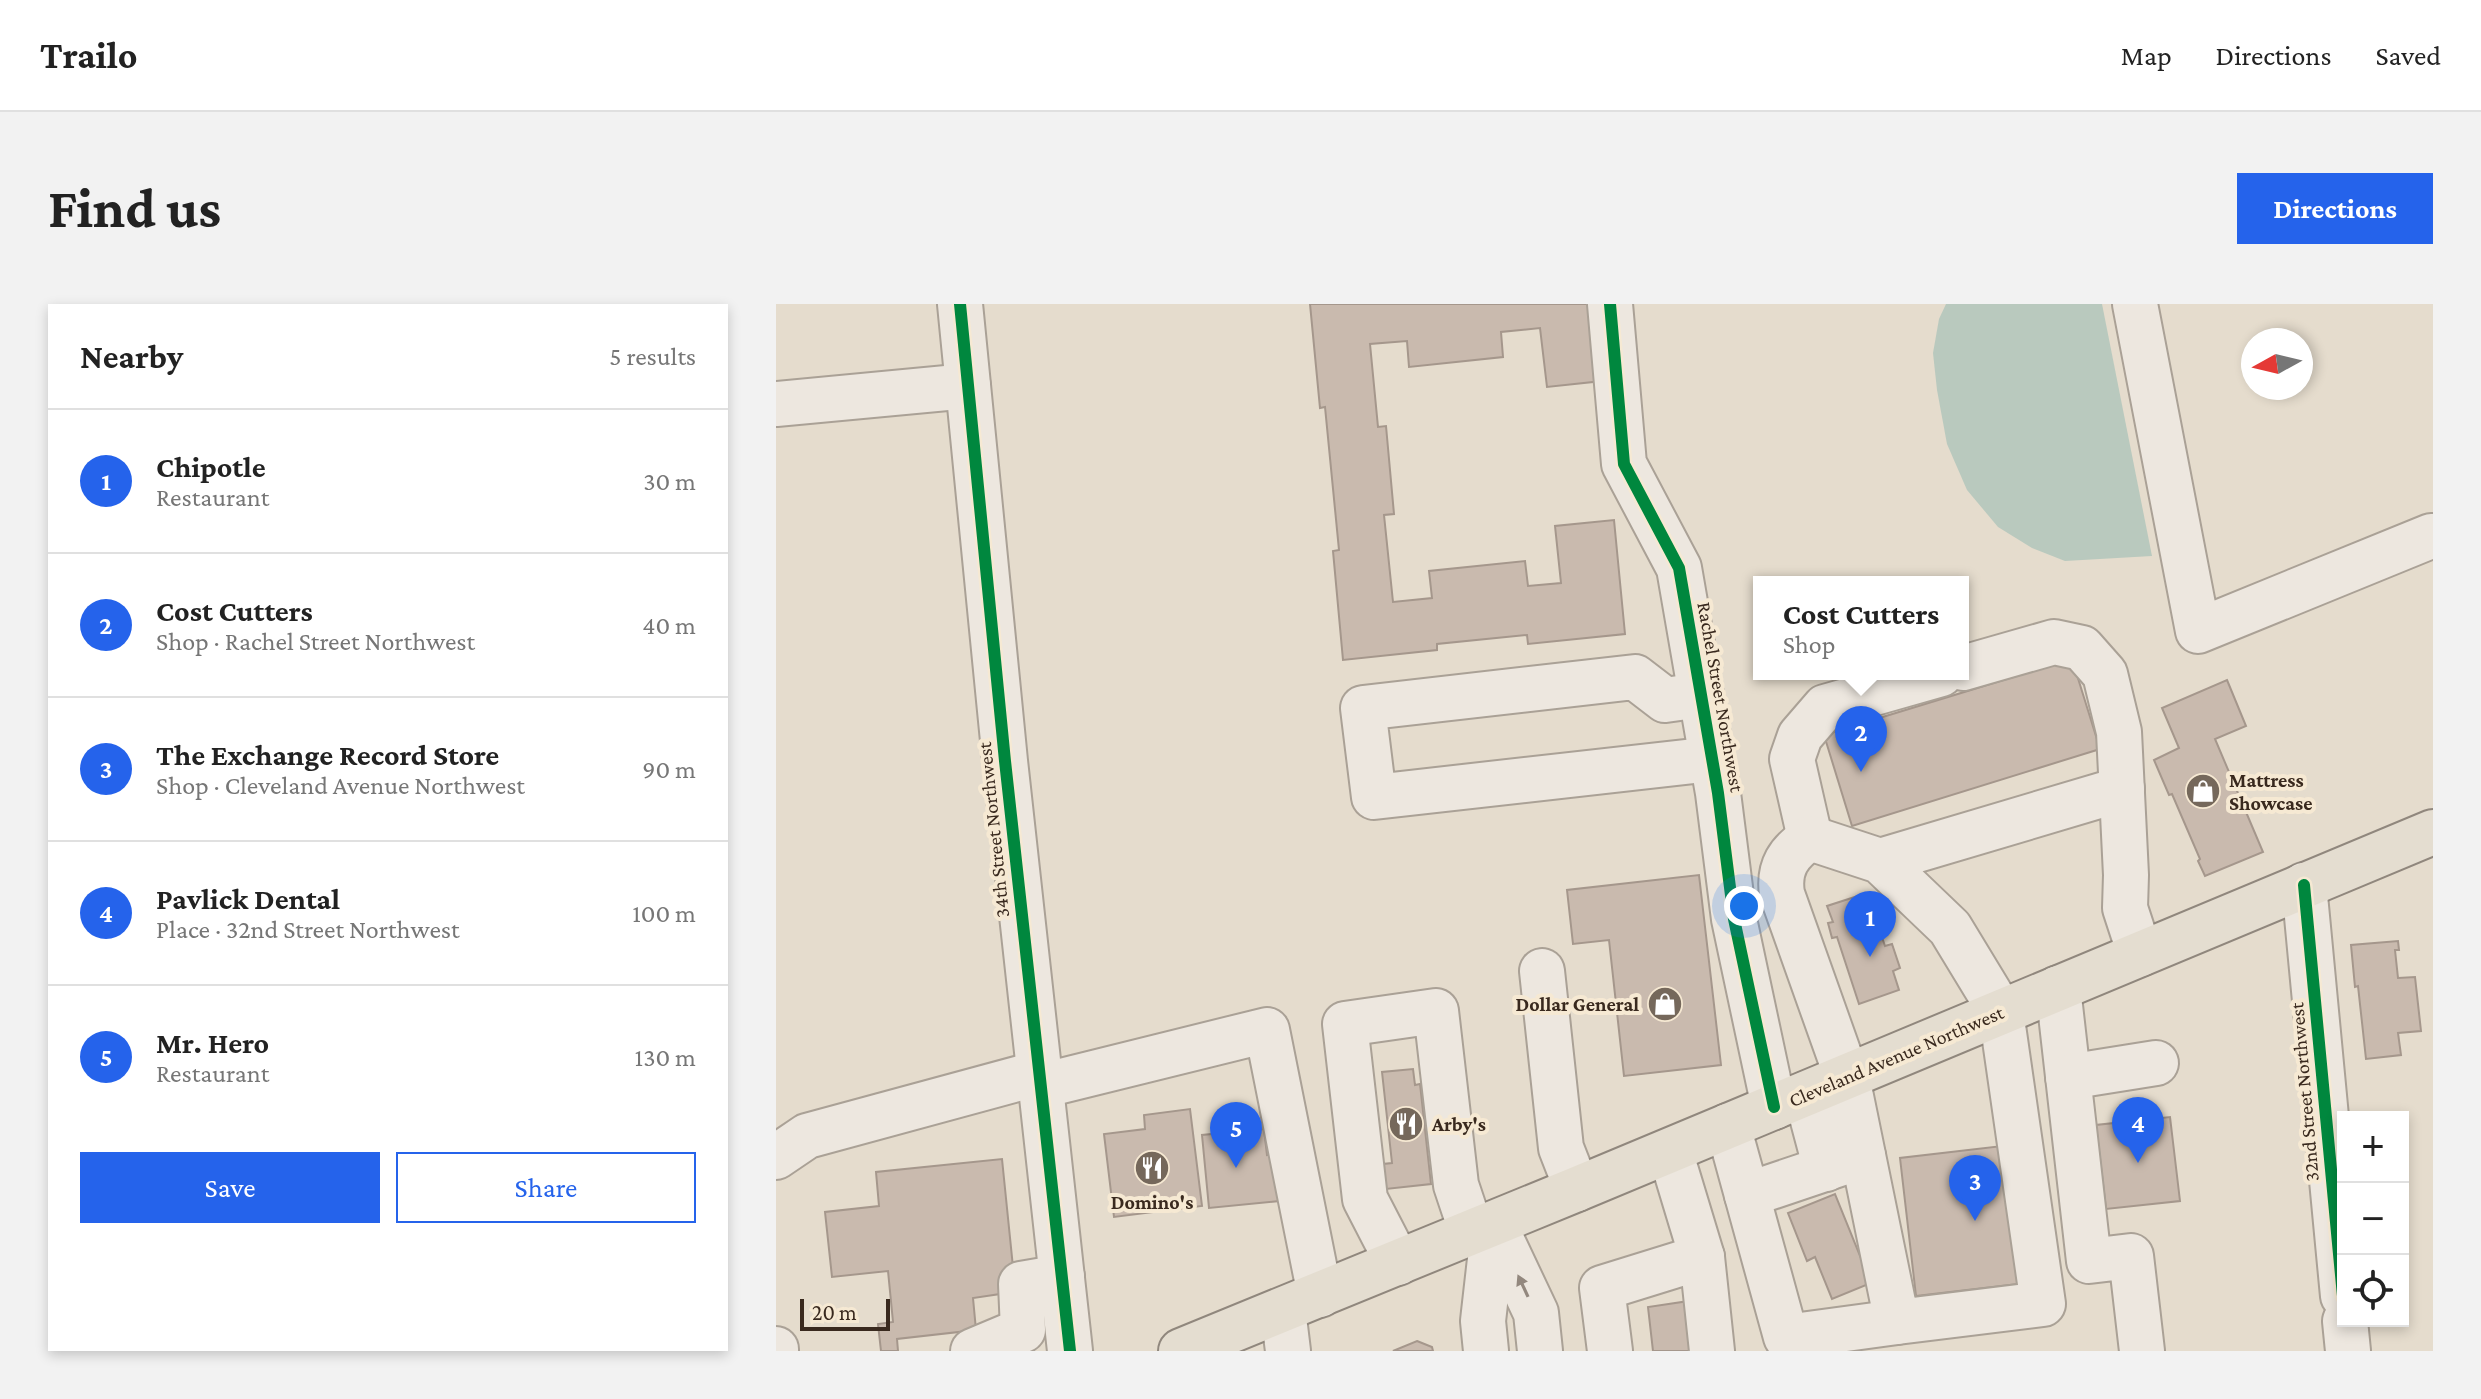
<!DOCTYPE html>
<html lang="en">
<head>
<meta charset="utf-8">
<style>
	:root { --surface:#fff; --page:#f2f2f2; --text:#222; --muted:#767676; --line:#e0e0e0; --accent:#2563eb }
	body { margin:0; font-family:"Crimson Pro",serif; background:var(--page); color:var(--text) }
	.controls { position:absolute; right:24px; bottom:24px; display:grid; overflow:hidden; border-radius:0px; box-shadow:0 4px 12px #0003 }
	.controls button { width:72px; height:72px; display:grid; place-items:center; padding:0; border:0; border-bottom:2px solid var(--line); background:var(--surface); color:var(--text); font:40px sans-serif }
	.compass { position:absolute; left:1465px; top:24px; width:72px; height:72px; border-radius:50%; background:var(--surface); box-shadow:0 4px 12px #0003; rotate:262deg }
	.scale { position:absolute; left:24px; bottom:20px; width:90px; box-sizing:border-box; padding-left:8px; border:4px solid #39291e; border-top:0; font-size:22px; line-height:28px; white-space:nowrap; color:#39291e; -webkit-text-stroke:6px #f6e9d3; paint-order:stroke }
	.you { position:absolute; left:968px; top:602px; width:28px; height:28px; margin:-20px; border:6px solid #fff; border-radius:50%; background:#1a73e8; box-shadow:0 0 0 12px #1a73e833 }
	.badge { display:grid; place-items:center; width:52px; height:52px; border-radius:50%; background:var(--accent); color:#fff; font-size:26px; font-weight:700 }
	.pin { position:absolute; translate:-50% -66px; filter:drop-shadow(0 2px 4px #0008) }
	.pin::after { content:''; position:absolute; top:42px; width:28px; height:24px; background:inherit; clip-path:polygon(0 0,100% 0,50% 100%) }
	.popup { position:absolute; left:977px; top:272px; width:216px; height:104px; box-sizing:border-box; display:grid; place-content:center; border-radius:0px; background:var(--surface); filter:drop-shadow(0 2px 6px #0005); font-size:26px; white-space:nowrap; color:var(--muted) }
	.popup b { font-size:30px; color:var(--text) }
	.popup::after { content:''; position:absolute; left:50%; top:100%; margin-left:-16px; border:16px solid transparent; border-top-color:var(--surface) }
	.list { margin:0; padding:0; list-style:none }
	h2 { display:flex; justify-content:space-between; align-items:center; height:104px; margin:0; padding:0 32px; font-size:34px }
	h2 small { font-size:26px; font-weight:400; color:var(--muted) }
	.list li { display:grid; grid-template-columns:52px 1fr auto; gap:24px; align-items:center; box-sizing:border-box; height:144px; padding:0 32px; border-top:2px solid var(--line) }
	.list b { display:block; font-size:30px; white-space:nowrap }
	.list p { margin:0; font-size:26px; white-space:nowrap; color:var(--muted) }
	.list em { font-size:26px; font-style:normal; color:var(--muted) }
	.actions { display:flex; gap:16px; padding:24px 32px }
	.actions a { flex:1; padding:18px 0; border:2px solid var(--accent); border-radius:0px; text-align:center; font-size:28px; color:var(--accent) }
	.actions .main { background:var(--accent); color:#fff }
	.icon { flex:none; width:44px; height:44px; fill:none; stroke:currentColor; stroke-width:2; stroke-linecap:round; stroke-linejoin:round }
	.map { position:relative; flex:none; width:1657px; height:1047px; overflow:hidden; border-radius:0px }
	header { display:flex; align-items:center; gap:48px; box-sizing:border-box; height:112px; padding:0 40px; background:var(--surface); border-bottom:2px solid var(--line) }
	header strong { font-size:38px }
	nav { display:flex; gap:44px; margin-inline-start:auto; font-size:28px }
	.intro { display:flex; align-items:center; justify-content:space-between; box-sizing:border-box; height:192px; padding:0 48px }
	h1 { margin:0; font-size:56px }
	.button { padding:20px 36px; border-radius:0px; background:var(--accent); color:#fff; font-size:28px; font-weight:700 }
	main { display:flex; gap:48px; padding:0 48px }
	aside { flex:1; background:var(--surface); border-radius:0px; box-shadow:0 4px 12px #0003 }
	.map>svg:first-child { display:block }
</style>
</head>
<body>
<header>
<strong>Trailo</strong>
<nav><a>Map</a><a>Directions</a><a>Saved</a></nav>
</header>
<div class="intro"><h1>Find us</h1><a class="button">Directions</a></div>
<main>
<aside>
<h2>Nearby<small>5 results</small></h2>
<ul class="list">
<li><span class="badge">1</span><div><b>Chipotle</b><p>Restaurant</p></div><em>30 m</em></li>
<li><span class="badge">2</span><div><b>Cost Cutters</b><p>Shop · Rachel Street Northwest</p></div><em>40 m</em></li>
<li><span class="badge">3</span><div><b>The Exchange Record Store</b><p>Shop · Cleveland Avenue Northwest</p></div><em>90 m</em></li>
<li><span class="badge">4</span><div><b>Pavlick Dental</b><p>Place · 32nd Street Northwest</p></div><em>100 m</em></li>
<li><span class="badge">5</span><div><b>Mr. Hero</b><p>Restaurant</p></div><em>130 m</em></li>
</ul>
<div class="actions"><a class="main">Save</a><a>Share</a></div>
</aside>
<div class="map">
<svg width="1657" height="1047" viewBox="0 0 1657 1047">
	<rect width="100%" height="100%" fill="#e5dccd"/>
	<!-- water -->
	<path fill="#b9c9be" d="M 1170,0 L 1326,0 L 1376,252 L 1289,257 L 1256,244 L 1222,223 L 1191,186 L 1171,140 L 1161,86 L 1157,49 L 1163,15 Z"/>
	<!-- building -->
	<g fill="#c9baae" stroke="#a5978c" stroke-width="2">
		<path d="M 534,0 L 818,0 L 826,77 L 771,83 L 764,24 L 725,28 L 727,53 L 633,63 L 631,37 L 594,40 L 602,123 L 610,122 L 618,210 L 608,211 L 617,298 L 656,294 L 653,267 L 749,257 L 752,282 L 785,279 L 779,222 L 838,216 L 849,330 L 752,340 L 751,331 L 661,340 L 661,346 L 567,356 L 557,247 L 563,246 L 549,103 L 544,104 Z"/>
		<path d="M 1296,355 L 1324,445 L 1076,522 L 1048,431 Z"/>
		<path d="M 1451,376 L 1470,422 L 1439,435 L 1487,548 L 1429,572 L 1422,557 L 1424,555 L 1396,490 L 1393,491 L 1378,456 L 1403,444 L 1386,404 Z"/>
		<path d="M 923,571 L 945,761 L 848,772 L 833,636 L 797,640 L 791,586 Z"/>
		<path d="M 1091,589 L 1109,642 L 1116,640 L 1124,664 L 1117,667 L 1123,686 L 1083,700 L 1061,633 L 1056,634 L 1052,619 L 1057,618 L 1051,602 Z"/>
		<path d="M 1622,637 L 1623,646 L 1619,646 L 1622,674 L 1639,673 L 1645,727 L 1622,729 L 1625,751 L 1590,755 L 1582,682 L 1579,683 L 1575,641 Z"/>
		<path d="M 637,765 L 639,781 L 644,780 L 655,880 L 610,885 L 607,860 L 616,859 L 606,768 Z"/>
		<path d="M 414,805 L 426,902 L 338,913 L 328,830 L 369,825 L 368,811 Z"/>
		<path d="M 1394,813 L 1404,897 L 1330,905 L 1320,821 Z"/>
		<path d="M 488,825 L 491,851 L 498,850 L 503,897 L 433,904 L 426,831 Z"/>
		<path d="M 1226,842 L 1242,980 L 1140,992 L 1124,854 Z"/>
		<path d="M 226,855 L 238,973 L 224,990 L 197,994 L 200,1026 L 121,1035 L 122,1047 L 105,1047 L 102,1020 L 117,1018 L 112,967 L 56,973 L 49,908 L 103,902 L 100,868 Z"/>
		<path d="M 1059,890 L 1095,979 L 1056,995 L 1039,953 L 1031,957 L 1012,909 Z"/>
		<path d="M 913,997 L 919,1047 L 877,1047 L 872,1003 Z"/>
		<path d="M 641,1037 L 656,1043 L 657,1047 L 617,1047 Z"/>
	</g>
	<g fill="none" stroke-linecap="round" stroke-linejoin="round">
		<!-- minor casing -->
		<g stroke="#aaa196" stroke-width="48">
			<g id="minor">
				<path d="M 184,0 L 229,457 L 294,1047"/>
				<path d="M 834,0 L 848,160 L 903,264 L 942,489 L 958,615 L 998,803"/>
				<path d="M 1359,0 L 1422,327 L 1655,232"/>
				<path d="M 0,100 L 192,82"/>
				<path d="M 1187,364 L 1278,338 L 1306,344 L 1329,370 L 1343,428 L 1350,571 L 1349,604 L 1364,650"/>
				<path d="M 925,391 L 889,396 L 859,373 L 587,404 L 598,493 L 936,455"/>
				<path d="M 1034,534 L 1016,455 L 1024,432 L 1049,403 L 1165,370"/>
				<path d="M 1104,557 L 1034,534 C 1013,548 1002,563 1006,590 L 1071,773 L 1121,1018 L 1267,1000 L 1225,708 L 1174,624 L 1104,557 L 1346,485"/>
				<path d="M 1528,581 L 1567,992"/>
				<path d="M 766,667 L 785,844 L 801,885"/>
				<path d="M 1282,684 L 1313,957 L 1355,952 L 1366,1047"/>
				<path d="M 1292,773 L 1380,759"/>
				<path d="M 265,782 L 491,726 L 544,991"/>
				<path d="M 1030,790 L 1050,865"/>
				<path d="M 952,822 L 1010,1033 L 1121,1018"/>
				<path d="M 894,847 L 926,953 L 936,1047"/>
				<path d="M 0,853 L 31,832 L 263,769"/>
				<path d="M 971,891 L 1087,852"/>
				<path d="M 718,920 L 760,1009 L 764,1047"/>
				<path d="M 622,959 L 589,895 L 569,720 L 660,707 L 680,881 L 696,929"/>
				<path d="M 507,1006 L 512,1047"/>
				<path d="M 1569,1017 L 1572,1047"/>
				<path d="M 0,1045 L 0,1047"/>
				<path d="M 197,1047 L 247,1026 L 245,980 L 286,973"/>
				<path d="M 710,1047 L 707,1017 L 718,920"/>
				<path d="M 834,1047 L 826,984 L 926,953"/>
			</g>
		</g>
		<!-- major casing -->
		<g stroke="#90877d" stroke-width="48">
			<path id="major" d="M 405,1047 L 801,885 L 1657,528"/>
		</g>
		<!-- minor -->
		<use href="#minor" stroke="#ede7df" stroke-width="44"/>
		<!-- major -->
		<use href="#major" stroke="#e4ddd0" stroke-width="44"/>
		<!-- cycleway casing -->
		<g stroke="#f6e9d3" stroke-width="17">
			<g id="cycleway">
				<path d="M 184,0 L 229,457 L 294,1047"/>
				<path d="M 834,0 L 848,160 L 903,264 L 942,489 L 958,615 L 998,803"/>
				<path d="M 1528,581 L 1567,992"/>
			</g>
		</g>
		<!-- cycleway -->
		<use href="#cycleway" stroke="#00873e" stroke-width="12"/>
	</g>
	<!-- one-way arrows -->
	<defs><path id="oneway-solid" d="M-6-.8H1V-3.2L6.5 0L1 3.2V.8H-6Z" transform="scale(2)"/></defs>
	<use fill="#93887e" href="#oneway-solid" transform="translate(747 982) rotate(-115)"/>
	<!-- icons -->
	<defs>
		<g id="shop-disc" transform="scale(1.8)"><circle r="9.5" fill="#75685b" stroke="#f6e9d3"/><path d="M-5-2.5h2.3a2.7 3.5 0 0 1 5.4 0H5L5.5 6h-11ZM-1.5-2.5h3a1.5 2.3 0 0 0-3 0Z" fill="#fff"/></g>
		<g id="restaurant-disc" transform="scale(1.8)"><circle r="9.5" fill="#75685b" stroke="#f6e9d3"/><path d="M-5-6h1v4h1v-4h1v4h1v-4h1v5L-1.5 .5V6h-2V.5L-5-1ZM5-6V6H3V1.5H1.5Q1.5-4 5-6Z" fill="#fff"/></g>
	</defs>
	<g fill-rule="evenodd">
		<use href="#shop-disc" x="1427" y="487"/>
		<use href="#shop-disc" x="889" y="700"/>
		<use href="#restaurant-disc" x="630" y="820"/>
		<use href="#restaurant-disc" x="376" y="864"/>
	</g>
	<g text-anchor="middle" stroke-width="8" stroke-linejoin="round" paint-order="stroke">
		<!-- street labels -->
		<g font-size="20" fill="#39291e" stroke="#f6e9d3">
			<text transform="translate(945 393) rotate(80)" y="7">Rachel Street Northwest</text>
			<text transform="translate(217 526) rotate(-96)" y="7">34th Street Northwest</text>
			<text transform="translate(1120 752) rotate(-23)" y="7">Cleveland Avenue Northwest</text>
			<text transform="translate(1528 788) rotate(-95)" y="7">32nd Street Northwest</text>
		</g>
		<!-- poi labels -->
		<g font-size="20" font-weight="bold" fill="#39291e" stroke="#f6e9d3" text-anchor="start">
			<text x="1453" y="483">Mattress<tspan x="1453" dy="23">Showcase</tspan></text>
			<text x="863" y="707" text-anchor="end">Dollar General</text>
			<text x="656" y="827">Arby's</text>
			<text x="376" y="905" text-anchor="middle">Domino's</text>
		</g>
	</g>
</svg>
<div class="controls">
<button>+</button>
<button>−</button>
<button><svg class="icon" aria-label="locate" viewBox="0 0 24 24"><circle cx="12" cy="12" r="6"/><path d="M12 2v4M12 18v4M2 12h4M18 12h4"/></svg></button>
</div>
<svg class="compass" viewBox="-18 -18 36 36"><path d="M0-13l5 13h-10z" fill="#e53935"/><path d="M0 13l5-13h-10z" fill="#767676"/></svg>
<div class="scale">20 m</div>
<div class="you"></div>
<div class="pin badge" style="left:1094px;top:653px">1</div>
<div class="pin badge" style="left:1085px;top:468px">2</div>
<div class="popup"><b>Cost Cutters</b>Shop</div>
<div class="pin badge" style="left:1199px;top:917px">3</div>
<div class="pin badge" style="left:1362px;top:859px">4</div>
<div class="pin badge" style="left:460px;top:864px">5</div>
</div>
</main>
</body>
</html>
